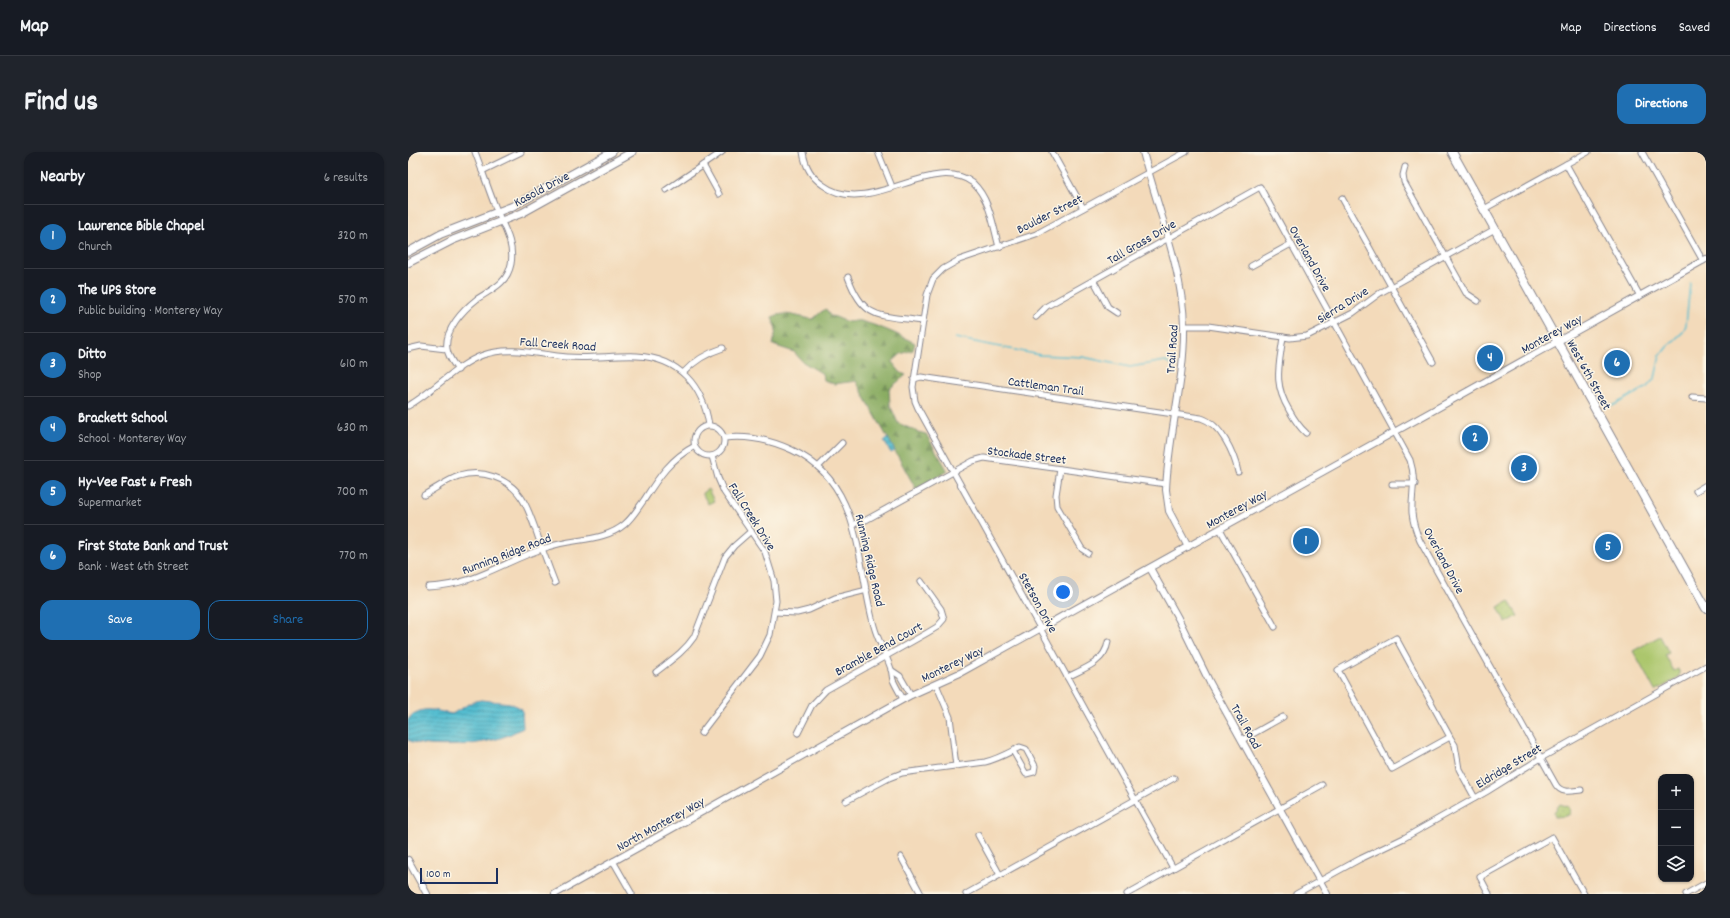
<!DOCTYPE html>
<html lang="en">
<head>
<meta charset="utf-8">
<style>
	:root { --surface:#171b24; --page:#20242c; --text:#f1f3f6; --muted:#9ea1a6; --line:#363941; --accent:#1f6fb2 }
	body { margin:0; font-family:Dekko,sans-serif; background:var(--page); color:var(--text) }
	.controls { position:absolute; right:12px; bottom:12px; display:grid; overflow:hidden; border-radius:8px; box-shadow:0 1px 3px #0004 }
	.controls button { width:36px; height:36px; display:grid; place-items:center; padding:0; border:0; border-bottom:1px solid var(--line); background:var(--surface); color:var(--text); font:20px sans-serif }
	.scale { position:absolute; left:12px; bottom:10px; width:78px; box-sizing:border-box; padding-left:4px; border:2px solid #1b2f5e; border-top:0; font-size:11px; line-height:14px; white-space:nowrap; color:#1b2f5e; -webkit-text-stroke:3px #fcf5e5; paint-order:stroke }
	.you { position:absolute; left:655px; top:440px; width:14px; height:14px; margin:-10px; border:3px solid #fff; border-radius:50%; background:#1a73e8; box-shadow:0 0 0 6px #1a73e833 }
	.badge { display:grid; place-items:center; width:26px; height:26px; border-radius:50%; background:var(--accent); color:#fff; font-size:13px; font-weight:700 }
	.pin { position:absolute; translate:-50% -50%; border:2px solid #fff; box-shadow:0 1px 4px #0006 }
	.list { margin:0; padding:0; list-style:none }
	h2 { display:flex; justify-content:space-between; align-items:center; height:52px; margin:0; padding:0 16px; font-size:17px }
	h2 small { font-size:13px; font-weight:400; color:var(--muted) }
	.list li { display:grid; grid-template-columns:26px 1fr auto; gap:12px; align-items:center; box-sizing:border-box; height:64px; padding:0 16px; border-top:1px solid var(--line) }
	.list b { display:block; font-size:15px; white-space:nowrap }
	.list p { margin:0; font-size:13px; white-space:nowrap; color:var(--muted) }
	.list em { font-size:13px; font-style:normal; color:var(--muted) }
	.actions { display:flex; gap:8px; padding:12px 16px }
	.actions a { flex:1; padding:9px 0; border:1px solid var(--accent); border-radius:12px; text-align:center; font-size:14px; color:var(--accent) }
	.actions .main { background:var(--accent); color:#fff }
	.icon { flex:none; width:22px; height:22px; fill:none; stroke:currentColor; stroke-width:2; stroke-linecap:round; stroke-linejoin:round }
	.map { position:relative; flex:none; width:1298px; height:742px; overflow:hidden; border-radius:12px }
	header { display:flex; align-items:center; gap:24px; box-sizing:border-box; height:56px; padding:0 20px; background:var(--surface); border-bottom:1px solid var(--line) }
	header strong { font-size:19px }
	nav { display:flex; gap:22px; margin-inline-start:auto; font-size:14px }
	.intro { display:flex; align-items:center; justify-content:space-between; box-sizing:border-box; height:96px; padding:0 24px }
	h1 { margin:0; font-size:28px }
	.button { padding:10px 18px; border-radius:12px; background:var(--accent); color:#fff; font-size:14px; font-weight:700 }
	main { display:flex; gap:24px; padding:0 24px }
	aside { flex:1; background:var(--surface); border-radius:12px; box-shadow:0 1px 3px #0004 }
	.map>svg:first-child { display:block }
</style>
</head>
<body>
<header>
<strong>Map</strong>
<nav><a>Map</a><a>Directions</a><a>Saved</a></nav>
</header>
<div class="intro"><h1>Find us</h1><a class="button">Directions</a></div>
<main>
<aside>
<h2>Nearby<small>6 results</small></h2>
<ul class="list">
<li><span class="badge">1</span><div><b>Lawrence Bible Chapel</b><p>Church</p></div><em>320 m</em></li>
<li><span class="badge">2</span><div><b>The UPS Store</b><p>Public building · Monterey Way</p></div><em>570 m</em></li>
<li><span class="badge">3</span><div><b>Ditto</b><p>Shop</p></div><em>610 m</em></li>
<li><span class="badge">4</span><div><b>Brackett School</b><p>School · Monterey Way</p></div><em>630 m</em></li>
<li><span class="badge">5</span><div><b>Hy-Vee Fast &amp; Fresh</b><p>Supermarket</p></div><em>700 m</em></li>
<li><span class="badge">6</span><div><b>First State Bank and Trust</b><p>Bank · West 6th Street</p></div><em>770 m</em></li>
</ul>
<div class="actions"><a class="main">Save</a><a>Share</a></div>
</aside>
<div class="map">
<svg width="1298" height="742" viewBox="0 0 1298 742">
	<defs>
		<pattern id="forest-firs" width="22" height="20" patternUnits="userSpaceOnUse"><rect width="22" height="20" fill="#88ab60"/><path d="M5 1l3.5 6h-7zM16 11l3.5 6h-7z" fill="#6e8c52"/></pattern>
		<pattern id="park-dots" width="8" height="8" patternUnits="userSpaceOnUse"><rect width="8" height="8" fill="#abc66c"/><path d="M2 2h.1M6 6h.1" fill="none" stroke="#93aa60" stroke-width="1.8" stroke-linecap="round"/></pattern>
		<pattern id="water-rules" width="6" height="5" patternUnits="userSpaceOnUse"><rect width="6" height="5" fill="#54bdd0"/><path d="M0 2.5h6" fill="none" stroke="#459aac"/></pattern>
	</defs>
	<rect width="100%" height="100%" fill="#fcf5e5"/>
	<filter id="ink" filterUnits="userSpaceOnUse"><feTurbulence type="fractalNoise" baseFrequency=".025" numOctaves="2"/><feDisplacementMap in="SourceGraphic" scale="8" xChannelSelector="R" yChannelSelector="G"/><feConvolveMatrix kernelMatrix="1 2 1 2 8 2 1 2 1" color-interpolation-filters="sRGB"/></filter>
	<filter id="wash" filterUnits="userSpaceOnUse"><feTurbulence type="fractalNoise" baseFrequency=".012" numOctaves="4" result="noise"/><feDisplacementMap in="SourceGraphic" scale="16" xChannelSelector="R" yChannelSelector="G"/><feGaussianBlur stdDeviation="0.9" result="paint"/><feColorMatrix in="noise" values="0 0 0 0 0 0 0 0 0 0 0 0 0 0 0 0 0 1.4 0 .05"/><feComposite in="paint" operator="in"/></filter>
	<g filter="url(#wash)">
		<rect width="100%" height="100%" fill="#f3daba"/>
		<!-- green -->
		<g fill="#abc66c" stroke="#637a65">
			<path d="M 300,337 L 306,349 L 300,352 L 294,341 Z"/>
			<path d="M 1252,484 L 1261,501 L 1257,503 L 1266,519 L 1270,517 L 1272,522 L 1269,527 L 1247,539 L 1225,499 Z"/>
		</g>
		<!-- forest -->
		<path fill="url(#forest-firs)" stroke="#526d5f" d="M 418,157 L 422,164 C 428,164 431,167 437,169 C 442,171 447,168 452,169 C 472,174 489,182 507,191 L 505,198 L 493,202 L 484,210 L 493,221 L 498,223 L 481,237 L 482,253 L 490,271 L 510,280 L 518,282 L 540,319 L 508,337 L 448,229 L 426,232 L 416,228 L 415,222 L 395,210 L 386,200 L 365,193 L 368,178 L 364,165 C 378,158 391,166 405,167 L 413,160 Z"/>
		<!-- park -->
		<g fill="url(#park-dots)" stroke="#637a65">
			<path d="M 1101,449 L 1110,464 L 1098,471 L 1090,455 Z"/>
			<path d="M 1152,652 L 1161,655 L 1162,662 L 1158,664 L 1147,665 L 1146,660 Z"/>
		</g>
		<!-- water -->
		<g fill="url(#water-rules)" stroke="#387697">
			<path d="M 480,286 L 487,299 L 483,301 L 476,289 Z"/>
			<path d="M 73,548 L 102,551 L 114,557 L 115,576 C 108,579 100,584 92,586 C 70,593 21,598 0,588 L 0,568 C 11,552 28,559 44,562 L 64,550 Z"/>
		</g>
		<g fill="none" stroke-linecap="round" stroke-linejoin="round">
			<!-- stream -->
			<g stroke="#54bdd0" stroke-width="1.5">
				<path d="M 547,186 L 632,203 L 675,205 L 722,215 L 757,209 L 763,213"/>
				<path d="M 1204,254 L 1238,236 L 1247,226 L 1252,204 L 1259,195 L 1275,180 L 1278,173 L 1282,131"/>
			</g>
		</g>
	</g>
	<g filter="url(#ink)">
		<g fill="none" stroke-linecap="round" stroke-linejoin="round">
			<!-- minor casing -->
			<g stroke="#87848c" stroke-width="7">
				<g id="minor">
					<path d="M 395,0 C 397,14 403,25 415,33 C 460,67 524,0 565,31 C 582,47 585,73 591,95"/>
					<path d="M 470,0 L 483,32"/>
					<path d="M 644,0 L 675,56"/>
					<path d="M 1234,0 L 1295,109"/>
					<path d="M 1158,12 L 1232,144"/>
					<path d="M 295,13 L 311,42"/>
					<path d="M 997,15 L 995,23 L 996,30 L 1058,141 L 1070,149"/>
					<path d="M 74,19 L 113,0"/>
					<path d="M 258,38 L 314,0"/>
					<path d="M 934,46 L 1025,210"/>
					<path d="M 1076,57 L 1180,0"/>
					<path d="M 843,114 L 883,92"/>
					<path d="M 440,125 C 456,169 472,163 514,169"/>
					<path d="M 686,129 L 700,155 L 709,161"/>
					<path d="M 628,165 L 639,154 L 852,35 L 1002,308 C 1009,330 1003,341 1004,361 C 1005,371 1008,380 1012,389 L 1148,633 C 1154,642 1163,639 1173,638"/>
					<path d="M 776,174 L 800,174 L 882,186 L 899,184 L 945,161 L 972,141 L 1087,77"/>
					<path d="M 875,185 C 871,215 865,231 881,258 C 886,267 890,274 898,281"/>
					<path d="M 0,197 L 13,194 L 38,197"/>
					<path d="M 50,218 C 46,212 40,205 39,197 C 36,178 55,158 69,147 C 84,137 99,132 103,112 C 107,91 94,72 87,54 C 80,36 74,18 67,0"/>
					<path d="M 275,221 C 286,209 299,201 315,196"/>
					<path d="M 506,227 L 513,225 L 793,266 C 813,272 826,301 830,320"/>
					<path d="M 1284,245 L 1298,246"/>
					<path d="M 0,254 C 25,240 49,212 75,203 C 103,193 131,203 159,205 C 183,207 206,203 229,204 C 271,206 295,234 301,273"/>
					<circle cx="301" cy="289" r="15"/>
					<path d="M 316,286 C 340,283 362,288 384,298 C 455,331 448,410 466,474 C 470,489 478,502 483,517 C 484,520 484,525 485,528 C 488,535 492,541 495,547"/>
					<path d="M 410,315 L 434,291"/>
					<path d="M 652,317 L 648,343 L 649,354 L 674,397 L 680,401"/>
					<path d="M 984,332 L 1007,332"/>
					<path d="M 1288,339 L 1298,333"/>
					<path d="M 16,343 C 27,337 39,328 51,324 C 74,317 100,326 113,345 C 120,355 123,366 127,376 C 133,394 140,413 147,431"/>
					<path d="M 446,372 L 458,368 L 565,309 L 576,306 L 758,332"/>
					<path d="M 812,377 L 867,475"/>
					<path d="M 20,435 C 69,433 97,408 140,395 C 166,386 196,390 217,372 C 225,365 230,356 236,348 C 250,326 263,306 287,294"/>
					<path d="M 367,460 L 389,461 L 401,458 L 427,446 L 459,438"/>
					<path d="M 483,518 L 492,524 L 503,543"/>
					<path d="M 248,520 C 262,509 276,500 286,485 L 317,405 L 326,394 L 343,379"/>
					<path d="M 659,525 C 676,517 697,510 700,490"/>
					<path d="M 528,532 L 542,565 L 548,614"/>
					<path d="M 293,581 L 352,504 L 362,483 L 368,449 L 366,429 L 357,400 L 316,340 L 310,326 L 304,304"/>
					<path d="M 390,581 L 404,553 L 418,538 L 519,481 L 529,475 L 536,467 L 533,457 L 513,429"/>
					<path d="M 1042,585 L 984,617 L 930,518 L 988,486 L 1042,585 L 1047,593 L 1051,617 L 1067,646"/>
					<path d="M 834,588 L 875,565"/>
					<path d="M 438,649 L 481,626 L 494,621 L 577,610 C 590,607 600,601 612,595 L 618,597 L 627,614 L 626,620 L 618,622 L 605,599"/>
					<path d="M 570,683 L 592,723"/>
					<path d="M 493,705 L 513,742"/>
					<path d="M 205,709 L 224,742"/>
					<path d="M 765,716 L 510,256 L 507,249 L 505,235 L 519,143 L 525,127 L 535,117 L 551,108 L 628,82 L 778,0"/>
					<path d="M 558,742 L 766,626"/>
					<path d="M 719,742 L 914,633"/>
					<path d="M 888,742 L 952,707 L 996,686 L 1078,640 L 1133,606 L 1298,514"/>
					<path d="M 1081,742 L 1072,725 L 1144,685 L 1176,742"/>
					<path d="M 1278,742 L 1298,731"/>
				</g>
			</g>
			<!-- tertiary casing -->
			<g stroke="#87848c" stroke-width="8">
				<g id="tertiary">
					<path d="M 735,0 C 749,55 775,118 776,174 C 777,229 760,283 758,338 L 761,359 L 780,395"/>
					<path d="M 742,416 L 770,466 L 802,531 L 919,742"/>
					<path d="M 0,708 L 19,742"/>
					<path d="M 147,742 L 503,543 L 552,521 L 1298,107"/>
				</g>
			</g>
			<!-- secondary casing -->
			<g stroke="#87848c" stroke-width="9">
				<g id="secondary">
					<path d="M 0,100 L 33,82 L 105,54 L 204,0"/>
					<path d="M 0,111 L 45,88 L 114,61 L 224,0"/>
				</g>
			</g>
			<!-- primary casing -->
			<g stroke="#87848c" stroke-width="10">
				<path id="primary" d="M 1044,0 L 1298,456"/>
			</g>
			<!-- minor -->
			<use href="#minor" stroke="#fff" stroke-width="5"/>
			<!-- tertiary -->
			<use href="#tertiary" stroke="#fff" stroke-width="6"/>
			<!-- secondary -->
			<use href="#secondary" stroke="#fff" stroke-width="7"/>
			<!-- primary -->
			<use href="#primary" stroke="#fff" stroke-width="8"/>
		</g>
	</g>
	<g text-anchor="middle" stroke-width="3" stroke-linejoin="round" paint-order="stroke">
		<!-- street labels -->
		<g font-size="13" fill="#1b2f5e" stroke="#fcf5e5">
			<text transform="translate(133 36) rotate(-28)" y="5">Kasold Drive</text>
			<text transform="translate(641 61) rotate(-27)" y="5">Boulder Street</text>
			<text transform="translate(733 89) rotate(-30)" y="5">Tall Grass Drive</text>
			<text transform="translate(903 106) rotate(61)" y="5">Overland Drive</text>
			<text transform="translate(934 152) rotate(-32)" y="5">Sierra Drive</text>
			<text transform="translate(1143 181) rotate(-29)" y="5">Monterey Way</text>
			<text transform="translate(150 191) rotate(4)" y="5">Fall Creek Road</text>
			<text transform="translate(763 197) rotate(-86)" y="5">Trail Road</text>
			<text transform="translate(1182 222) rotate(61)" y="5">West 6th Street</text>
			<text transform="translate(638 233) rotate(8)" y="5">Cattleman Trail</text>
			<text transform="translate(619 302) rotate(7)" y="5">Stockade Street</text>
			<text transform="translate(828 356) rotate(-29)" y="5">Monterey Way</text>
			<text transform="translate(345 364) rotate(58)" y="5">Fall Creek Drive</text>
			<text transform="translate(98 401) rotate(-21)" y="5">Running Ridge Road</text>
			<text transform="translate(463 408) rotate(77)" y="5">Running Ridge Road</text>
			<text transform="translate(1037 408) rotate(62)" y="5">Overland Drive</text>
			<text transform="translate(631 450) rotate(61)" y="5">Stetson Drive</text>
			<text transform="translate(470 496) rotate(-29)" y="5">Bramble Bend Court</text>
			<text transform="translate(544 511) rotate(-26)" y="5">Monterey Way</text>
			<text transform="translate(839 574) rotate(61)" y="5">Trail Road</text>
			<text transform="translate(1100 613) rotate(-31)" y="5">Eldridge Street</text>
			<text transform="translate(252 671) rotate(-29)" y="5">North Monterey Way</text>
		</g>
	</g>
</svg>
<div class="controls">
<button>+</button>
<button>−</button>
<button><svg class="icon" aria-label="layers" viewBox="0 0 24 24"><path d="M12 4l9 5-9 5-9-5zM3 14l9 5 9-5"/></svg></button>
</div>
<div class="scale">100 m</div>
<div class="you"></div>
<div class="pin badge" style="left:898px;top:389px">1</div>
<div class="pin badge" style="left:1067px;top:286px">2</div>
<div class="pin badge" style="left:1116px;top:316px">3</div>
<div class="pin badge" style="left:1082px;top:206px">4</div>
<div class="pin badge" style="left:1200px;top:395px">5</div>
<div class="pin badge" style="left:1209px;top:211px">6</div>
</div>
</main>
</body>
</html>
